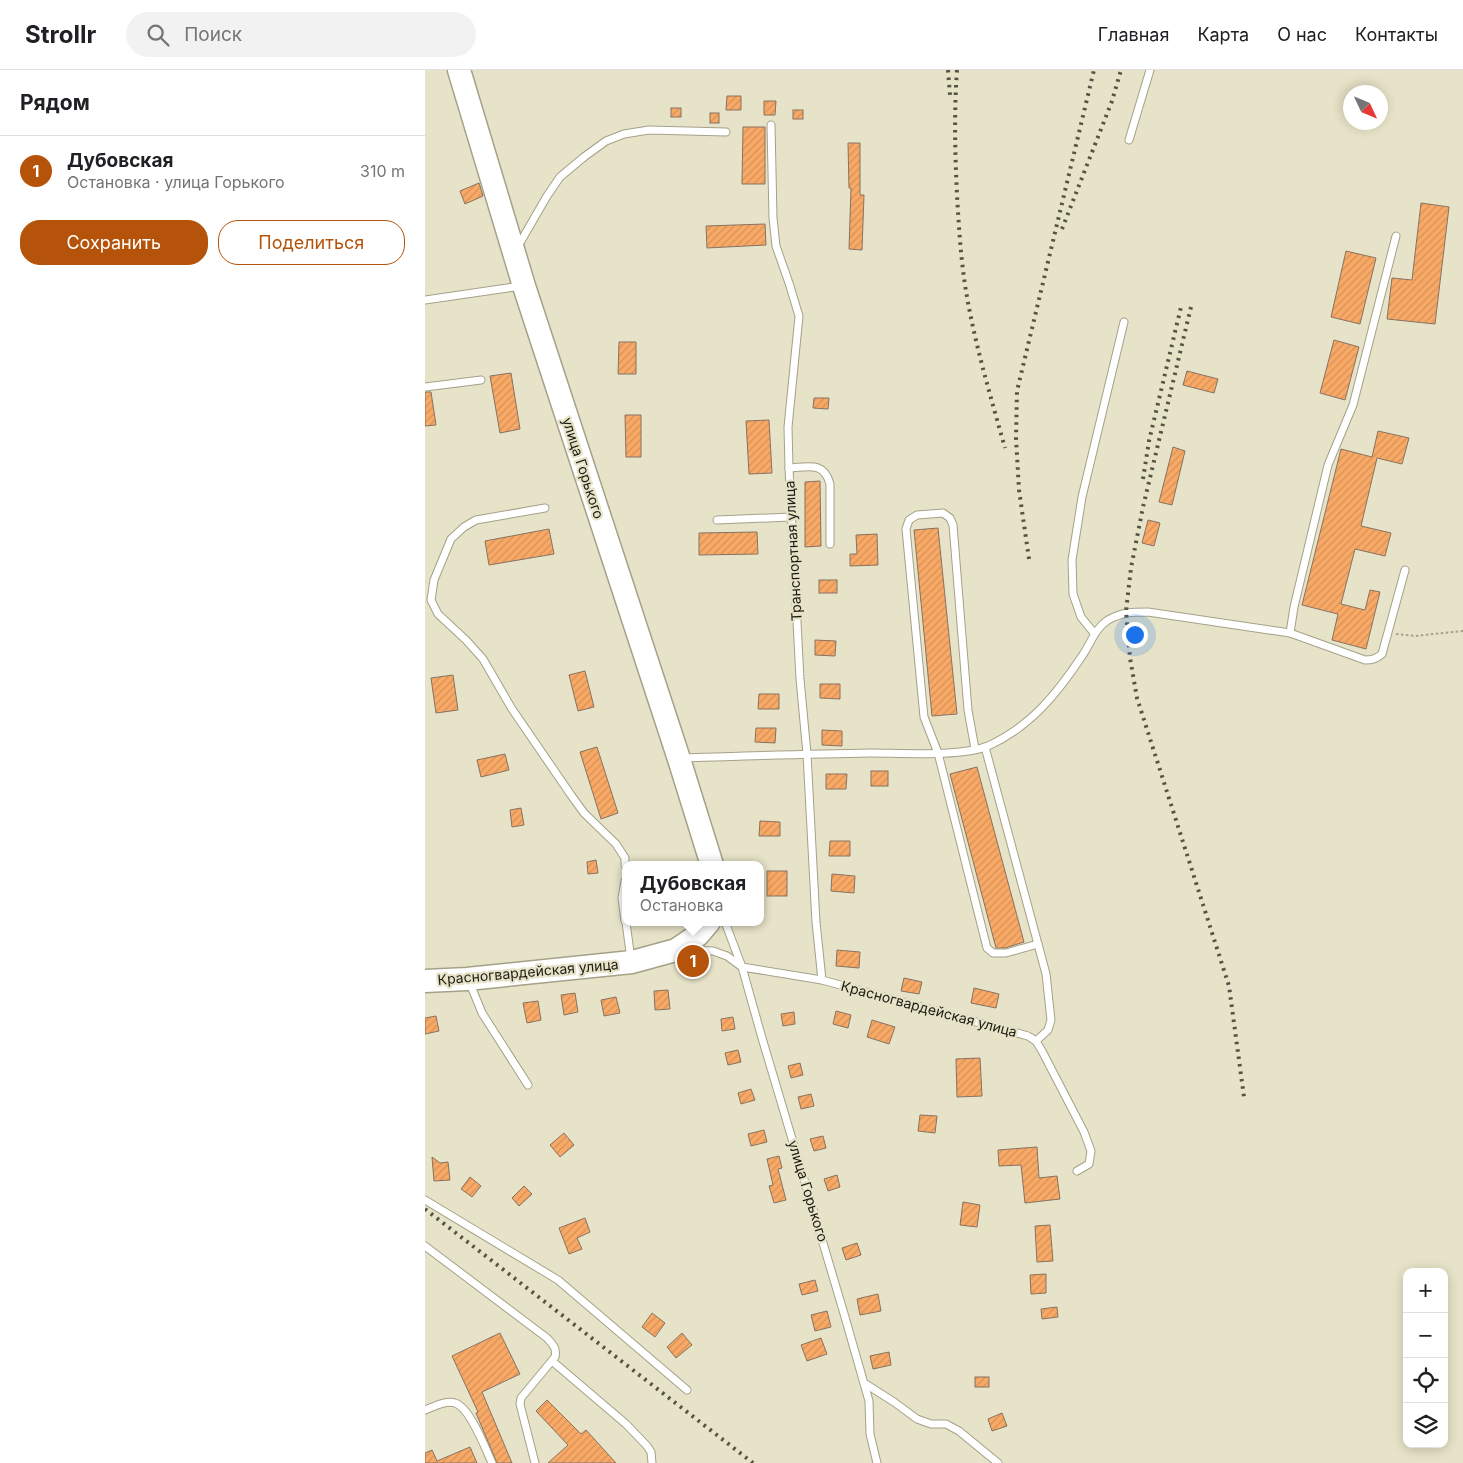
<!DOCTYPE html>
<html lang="ru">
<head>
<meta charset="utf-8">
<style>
	:root { --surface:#fff; --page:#f2f2f2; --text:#202124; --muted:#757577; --line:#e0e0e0; --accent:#b45309 }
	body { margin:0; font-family:Inter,sans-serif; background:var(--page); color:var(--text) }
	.controls { position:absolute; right:15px; bottom:15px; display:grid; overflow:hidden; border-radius:10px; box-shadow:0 2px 12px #0003 }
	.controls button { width:45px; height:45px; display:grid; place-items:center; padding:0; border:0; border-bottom:1px solid var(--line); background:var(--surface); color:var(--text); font:25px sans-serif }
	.compass { position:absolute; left:918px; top:15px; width:45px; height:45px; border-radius:50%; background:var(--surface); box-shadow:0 2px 12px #0003; rotate:134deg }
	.you { position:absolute; left:709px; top:564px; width:18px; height:18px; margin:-12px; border:4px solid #fff; border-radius:50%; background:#1a73e8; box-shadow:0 0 0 8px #1a73e833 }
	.badge { display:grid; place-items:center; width:32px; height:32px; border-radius:50%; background:var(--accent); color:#fff; font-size:16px; font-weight:700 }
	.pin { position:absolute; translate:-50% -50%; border:2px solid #fff; box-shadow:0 1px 5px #0006 }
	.popup { position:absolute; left:197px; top:791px; width:142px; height:65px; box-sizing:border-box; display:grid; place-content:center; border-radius:10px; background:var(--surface); filter:drop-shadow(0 1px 4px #0005); font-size:16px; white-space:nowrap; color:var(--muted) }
	.popup b { font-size:19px; color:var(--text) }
	.popup::after { content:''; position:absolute; left:50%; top:100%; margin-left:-10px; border:10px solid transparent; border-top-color:var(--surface) }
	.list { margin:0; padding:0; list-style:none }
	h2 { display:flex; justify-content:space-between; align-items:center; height:65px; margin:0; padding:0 20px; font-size:21px }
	h2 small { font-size:16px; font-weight:400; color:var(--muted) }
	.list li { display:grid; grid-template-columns:32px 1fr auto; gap:15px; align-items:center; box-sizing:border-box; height:70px; padding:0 20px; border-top:1px solid var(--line) }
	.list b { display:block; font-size:19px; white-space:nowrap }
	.list p { margin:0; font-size:16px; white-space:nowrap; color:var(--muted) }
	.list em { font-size:16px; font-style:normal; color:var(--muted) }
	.actions { display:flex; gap:10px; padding:15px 20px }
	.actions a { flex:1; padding:11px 0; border:1px solid var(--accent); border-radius:20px; text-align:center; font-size:18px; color:var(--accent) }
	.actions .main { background:var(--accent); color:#fff }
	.icon { flex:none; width:28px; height:28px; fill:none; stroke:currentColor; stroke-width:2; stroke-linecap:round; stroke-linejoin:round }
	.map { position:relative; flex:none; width:1038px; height:1393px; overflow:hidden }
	header { display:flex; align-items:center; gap:30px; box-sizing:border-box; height:70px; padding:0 25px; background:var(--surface); border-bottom:1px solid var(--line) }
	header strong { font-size:24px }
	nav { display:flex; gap:28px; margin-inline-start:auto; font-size:18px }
	.search { width:350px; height:45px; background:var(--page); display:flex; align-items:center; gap:12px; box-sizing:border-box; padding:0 18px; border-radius:28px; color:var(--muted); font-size:19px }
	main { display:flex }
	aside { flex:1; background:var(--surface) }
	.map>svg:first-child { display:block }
</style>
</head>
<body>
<header>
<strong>Strollr</strong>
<div class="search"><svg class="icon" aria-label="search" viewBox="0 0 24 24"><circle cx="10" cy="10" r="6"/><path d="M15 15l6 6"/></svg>Поиск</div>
<nav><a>Главная</a><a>Карта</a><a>О нас</a><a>Контакты</a></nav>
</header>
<main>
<aside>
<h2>Рядом<small></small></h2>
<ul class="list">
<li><span class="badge">1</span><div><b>Дубовская</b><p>Остановка · улица Горького</p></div><em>310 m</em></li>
</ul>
<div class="actions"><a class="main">Сохранить</a><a>Поделиться</a></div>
</aside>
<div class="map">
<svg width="1038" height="1393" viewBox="0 0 1038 1393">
	<defs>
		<pattern id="building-hatch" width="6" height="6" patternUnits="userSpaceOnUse" patternTransform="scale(1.25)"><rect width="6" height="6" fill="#f9a966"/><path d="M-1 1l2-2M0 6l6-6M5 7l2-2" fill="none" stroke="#d59157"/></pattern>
	</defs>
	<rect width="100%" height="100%" fill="#e7e3c8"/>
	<!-- building -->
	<g fill="url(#building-hatch)" stroke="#877262">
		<path d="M 302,26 L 316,26 L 316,40 L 301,40 Z"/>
		<path d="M 339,31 L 351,31 L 350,45 L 339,45 Z"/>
		<rect x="246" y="38" width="10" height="9"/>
		<rect x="368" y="40" width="10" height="9"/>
		<rect x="285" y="43" width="9" height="10"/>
		<path d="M 318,57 L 340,57 L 340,114 L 317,114 Z"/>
		<path d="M 423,73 L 435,73 L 435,125 L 439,125 L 437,180 L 424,179 L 426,118 L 424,118 Z"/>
		<path d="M 54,113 L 58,126 L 40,134 L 35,121 Z"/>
		<path d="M 996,133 L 1024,137 L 1010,254 L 962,249 L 967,208 L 987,210 Z"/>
		<path d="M 340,154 L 341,175 L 282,178 L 281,156 Z"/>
		<path d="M 921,181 L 951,188 L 935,254 L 906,247 Z"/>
		<path d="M 909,270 L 934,277 L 920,330 L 895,323 Z"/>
		<path d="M 194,272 L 211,272 L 211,304 L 193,304 Z"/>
		<path d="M 762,301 L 793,309 L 789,323 L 758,315 Z"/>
		<path d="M 86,303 L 95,359 L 75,363 L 65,306 Z"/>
		<path d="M 0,322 L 6,322 L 11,355 L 0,356 Z"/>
		<path d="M 389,328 L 404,328 L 403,339 L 388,338 Z"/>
		<path d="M 200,345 L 216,345 L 216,387 L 201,387 Z"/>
		<path d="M 344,350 L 347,403 L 324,404 L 321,351 Z"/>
		<path d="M 953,361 L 984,368 L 977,394 L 952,388 L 936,456 L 966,463 L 960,486 L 930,479 L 916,534 L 940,540 L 945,520 L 955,522 L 941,579 L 907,570 L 913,544 L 877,535 L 916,379 L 947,387 Z"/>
		<path d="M 748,377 L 760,381 L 747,435 L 734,432 Z"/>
		<path d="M 395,411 L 396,476 L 380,477 L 380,412 Z"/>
		<path d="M 723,450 L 735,453 L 729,476 L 717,473 Z"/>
		<path d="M 513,458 L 532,644 L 507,646 L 489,460 Z"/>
		<path d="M 124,459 L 129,484 L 64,495 L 60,471 Z"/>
		<path d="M 332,462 L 333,484 L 274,485 L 274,463 Z"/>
		<path d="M 452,464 L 453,495 L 425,496 L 425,484 L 432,484 L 431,465 Z"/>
		<rect x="394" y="510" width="18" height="13"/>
		<path d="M 390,570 L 411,571 L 410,586 L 390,585 Z"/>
		<path d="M 160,601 L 169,637 L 153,641 L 144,605 Z"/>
		<path d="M 28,605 L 33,640 L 11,643 L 6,608 Z"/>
		<path d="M 395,614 L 415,614 L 415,629 L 395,628 Z"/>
		<path d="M 334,624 L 354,624 L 354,639 L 333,639 Z"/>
		<path d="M 331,658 L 351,658 L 350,673 L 330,672 Z"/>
		<path d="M 397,660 L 417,661 L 417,676 L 397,675 Z"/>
		<path d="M 172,677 L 193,743 L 176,749 L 155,682 Z"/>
		<path d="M 80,684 L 84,700 L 56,707 L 52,690 Z"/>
		<path d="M 552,697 L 599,872 L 580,878 L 571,878 L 525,704 Z"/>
		<rect x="446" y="701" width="17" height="15"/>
		<path d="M 401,704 L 422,704 L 421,719 L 401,719 Z"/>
		<path d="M 96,738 L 99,755 L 87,757 L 85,740 Z"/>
		<path d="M 335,751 L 355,752 L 355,766 L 334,766 Z"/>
		<path d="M 405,771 L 425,771 L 425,786 L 404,786 Z"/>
		<path d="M 171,790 L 173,803 L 163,804 L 162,792 Z"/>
		<rect x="342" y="801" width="20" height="25"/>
		<path d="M 407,804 L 430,806 L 429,823 L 406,821 Z"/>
		<path d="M 412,880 L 435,882 L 434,898 L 411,896 Z"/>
		<path d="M 479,908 L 497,912 L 494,924 L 476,921 Z"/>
		<path d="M 549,918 L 574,924 L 571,938 L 546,933 Z"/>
		<path d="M 243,920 L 245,939 L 230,940 L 229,921 Z"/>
		<path d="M 150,923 L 153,942 L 139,945 L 136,925 Z"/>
		<path d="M 191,927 L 195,943 L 179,946 L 176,930 Z"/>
		<path d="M 113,931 L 116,950 L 102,953 L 98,933 Z"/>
		<path d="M 411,941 L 426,945 L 423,958 L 408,954 Z"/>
		<path d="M 369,942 L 370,954 L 358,956 L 356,944 Z"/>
		<path d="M 11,946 L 14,961 L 0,964 L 0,948 Z"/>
		<path d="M 308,947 L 310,959 L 297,961 L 296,949 Z"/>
		<path d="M 447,950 L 470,957 L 464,974 L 442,967 Z"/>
		<path d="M 313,980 L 316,992 L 303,995 L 300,983 Z"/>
		<path d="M 555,988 L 557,1026 L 532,1027 L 531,989 Z"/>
		<path d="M 375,993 L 378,1005 L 366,1008 L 363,996 Z"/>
		<path d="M 326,1019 L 330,1030 L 316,1034 L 313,1023 Z"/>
		<path d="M 386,1024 L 389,1036 L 376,1039 L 373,1027 Z"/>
		<path d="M 495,1045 L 512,1046 L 510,1063 L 493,1061 Z"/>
		<path d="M 339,1060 L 342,1072 L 326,1076 L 323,1064 Z"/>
		<path d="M 139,1063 L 149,1075 L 135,1087 L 125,1075 Z"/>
		<path d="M 398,1066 L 401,1078 L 389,1081 L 385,1069 Z"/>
		<path d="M 612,1077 L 614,1108 L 632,1106 L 635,1129 L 600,1133 L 596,1095 L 574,1096 L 573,1080 Z"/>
		<path d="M 354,1086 L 357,1098 L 353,1099 L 361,1130 L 349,1133 L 344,1116 L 348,1115 L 342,1089 Z"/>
		<path d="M 7,1087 L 15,1093 L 23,1092 L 25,1110 L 9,1111 Z"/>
		<path d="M 412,1105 L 415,1117 L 403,1121 L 399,1109 Z"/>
		<path d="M 45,1107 L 56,1116 L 47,1127 L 36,1119 Z"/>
		<path d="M 99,1116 L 107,1124 L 94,1136 L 87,1128 Z"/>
		<path d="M 538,1132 L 555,1135 L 552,1157 L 535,1155 Z"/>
		<path d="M 160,1148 L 165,1162 L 152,1168 L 157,1179 L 144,1184 L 134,1158 Z"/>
		<path d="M 625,1155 L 628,1191 L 612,1192 L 610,1156 Z"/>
		<path d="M 432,1173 L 436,1185 L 421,1190 L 417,1178 Z"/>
		<path d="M 621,1204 L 621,1223 L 606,1224 L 605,1205 Z"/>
		<path d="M 390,1210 L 393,1221 L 377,1225 L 374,1214 Z"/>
		<path d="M 453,1224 L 456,1241 L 435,1245 L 432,1229 Z"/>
		<path d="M 632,1237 L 633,1247 L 617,1249 L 616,1239 Z"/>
		<path d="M 402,1241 L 406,1257 L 390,1261 L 386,1245 Z"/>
		<path d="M 227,1243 L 240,1253 L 230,1267 L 217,1257 Z"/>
		<path d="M 75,1263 L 95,1304 L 57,1322 L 87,1393 L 72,1393 L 51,1343 L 53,1342 L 27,1286 Z"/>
		<path d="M 257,1263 L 267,1275 L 251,1288 L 242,1277 Z"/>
		<path d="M 396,1268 L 402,1284 L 382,1291 L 376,1275 Z"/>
		<path d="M 464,1282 L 466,1295 L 448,1299 L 445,1286 Z"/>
		<rect x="550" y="1307" width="14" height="10"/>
		<path d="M 122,1330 L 156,1364 L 161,1360 L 191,1393 L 123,1393 L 143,1375 L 111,1341 Z"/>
		<path d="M 577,1343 L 582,1356 L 567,1361 L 563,1349 Z"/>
		<path d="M 45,1377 L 52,1393 L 0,1393 L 0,1383 L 7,1380 L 12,1391 Z"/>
	</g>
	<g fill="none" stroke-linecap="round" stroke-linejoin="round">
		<!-- service casing -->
		<g stroke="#a5a188" stroke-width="9">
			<g id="service">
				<path d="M 346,55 L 348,148 L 351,176 L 364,213 L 374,246 L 363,357 L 364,398 L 375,609 L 382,684 L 391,852 L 397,910"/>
				<path d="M 704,70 L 725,0"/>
				<path d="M 92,178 L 122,126 L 135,107 L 159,87 L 181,71 L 199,64 L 224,60 L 301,62"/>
				<path d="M 0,230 L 96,216"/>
				<path d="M 0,317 L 56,310"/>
				<path d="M 364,398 C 383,397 399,391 405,414 L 405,474"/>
				<path d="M 120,438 L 51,450 L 39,457 L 26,469 L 9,510 L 6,530 L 13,544 L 41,570 L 58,589 L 87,639 L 146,725 L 159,743 L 191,774 L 200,788 L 200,795"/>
				<path d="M 292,450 L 366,447"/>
				<path d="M 669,563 L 656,547 L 648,524 L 647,490 L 657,427 L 699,252"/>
				<path d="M 865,563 L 869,537 L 903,395 L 928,335 L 971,166"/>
				<path d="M 560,677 L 621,904 L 626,950 L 623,960 L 611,971"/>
				<path d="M 550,679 L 543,640 L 528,455 L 525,448 L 518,443 L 492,445 L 484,450 L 481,459 L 499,647 L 513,683 L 562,878 L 568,883 L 581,883 L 613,874"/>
				<path d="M 257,688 C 320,686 383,684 446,683 C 476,683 537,687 563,676 C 605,657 632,624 657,586 C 666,574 669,559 683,550 C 697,542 708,542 723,542 L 865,563 L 940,590 C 947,590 951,589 957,584 L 980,500"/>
				<path d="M 200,811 L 197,828 L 200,851"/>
				<path d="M 201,852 L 206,890"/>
				<path d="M 300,852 L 317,897 L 337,968 L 420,1247 L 444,1331 L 445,1364 L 452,1393"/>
				<path d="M 264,880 L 288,881 L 302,886 L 317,897 L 397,910 L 603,966 L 611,971 L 617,981 L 659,1062 L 666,1081 L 664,1094 L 652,1101"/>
				<path d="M 44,911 L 57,943 L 103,1015"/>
				<path d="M 0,1130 L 133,1210 L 262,1320"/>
				<path d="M 0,1176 L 122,1268 C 128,1275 132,1278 130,1287 L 96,1328 L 95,1334 L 110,1393"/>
				<path d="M 127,1291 L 201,1354 L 222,1376 L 226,1382 L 227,1393"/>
				<path d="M 439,1313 L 469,1332 L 492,1349 L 506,1354 L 521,1354 L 534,1361 L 573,1393"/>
				<path d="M 0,1340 C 8,1337 21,1330 30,1333 C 45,1337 61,1380 67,1393"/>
			</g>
		</g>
		<!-- primary casing -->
		<g stroke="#a5a188" stroke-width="25">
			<g id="primary">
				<path d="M 34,0 L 99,216 L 254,689 L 287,795"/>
				<path d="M 0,911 L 42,909 L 207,892 L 251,880 L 273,865 L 284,852"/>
			</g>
		</g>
		<!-- path -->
		<path stroke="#a4a08b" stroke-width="2" stroke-dasharray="2.5 2.5" stroke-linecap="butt" d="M 971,564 L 990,566 L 1038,561"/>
		<!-- service -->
		<use href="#service" stroke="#fff" stroke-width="7"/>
		<!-- primary -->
		<use href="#primary" stroke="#fff" stroke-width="22"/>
		<!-- rail -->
		<g stroke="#555345" stroke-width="4" stroke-dasharray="2.5 5" stroke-linecap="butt">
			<path d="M 523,0 L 525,25"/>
			<path d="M 532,0 C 529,42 530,83 532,125 C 534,159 536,193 542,227 C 551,278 566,328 580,378"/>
			<path d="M 637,159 L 687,31 L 696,0"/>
			<path d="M 766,237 L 718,437 L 706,498 L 701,541 L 705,588 L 712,628 L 804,916 L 819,1027"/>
			<path d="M 718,409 L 724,371 L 756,237"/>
			<path d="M 604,489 L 594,420 L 591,368 L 592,321 L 669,0"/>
			<path d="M 0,1139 L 328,1393"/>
		</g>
	</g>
	<g text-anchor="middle" stroke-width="4.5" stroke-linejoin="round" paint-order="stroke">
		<!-- street labels -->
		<g font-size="14" fill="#1d1b12" stroke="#e7e3c8">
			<text transform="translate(158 398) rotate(72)" y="5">улица Горького</text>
			<text transform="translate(368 481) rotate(-93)" y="5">Транспортная улица</text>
			<text transform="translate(103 902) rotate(-5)" y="5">Красногвардейская улица</text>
			<text transform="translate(504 939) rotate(15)" y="5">Красногвардейская улица</text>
			<text transform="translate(383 1121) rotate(73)" y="5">улица Горького</text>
		</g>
	</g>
</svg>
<div class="controls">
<button>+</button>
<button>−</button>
<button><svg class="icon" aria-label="locate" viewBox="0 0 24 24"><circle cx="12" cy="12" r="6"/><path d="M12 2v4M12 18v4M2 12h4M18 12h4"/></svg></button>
<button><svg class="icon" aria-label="layers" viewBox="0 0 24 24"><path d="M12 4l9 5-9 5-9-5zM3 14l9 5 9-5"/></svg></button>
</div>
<svg class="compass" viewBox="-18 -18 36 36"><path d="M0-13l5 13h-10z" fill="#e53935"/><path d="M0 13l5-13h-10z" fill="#757577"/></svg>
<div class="you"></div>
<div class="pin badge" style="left:268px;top:891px">1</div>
<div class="popup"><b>Дубовская</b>Остановка</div>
</div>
</main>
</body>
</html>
